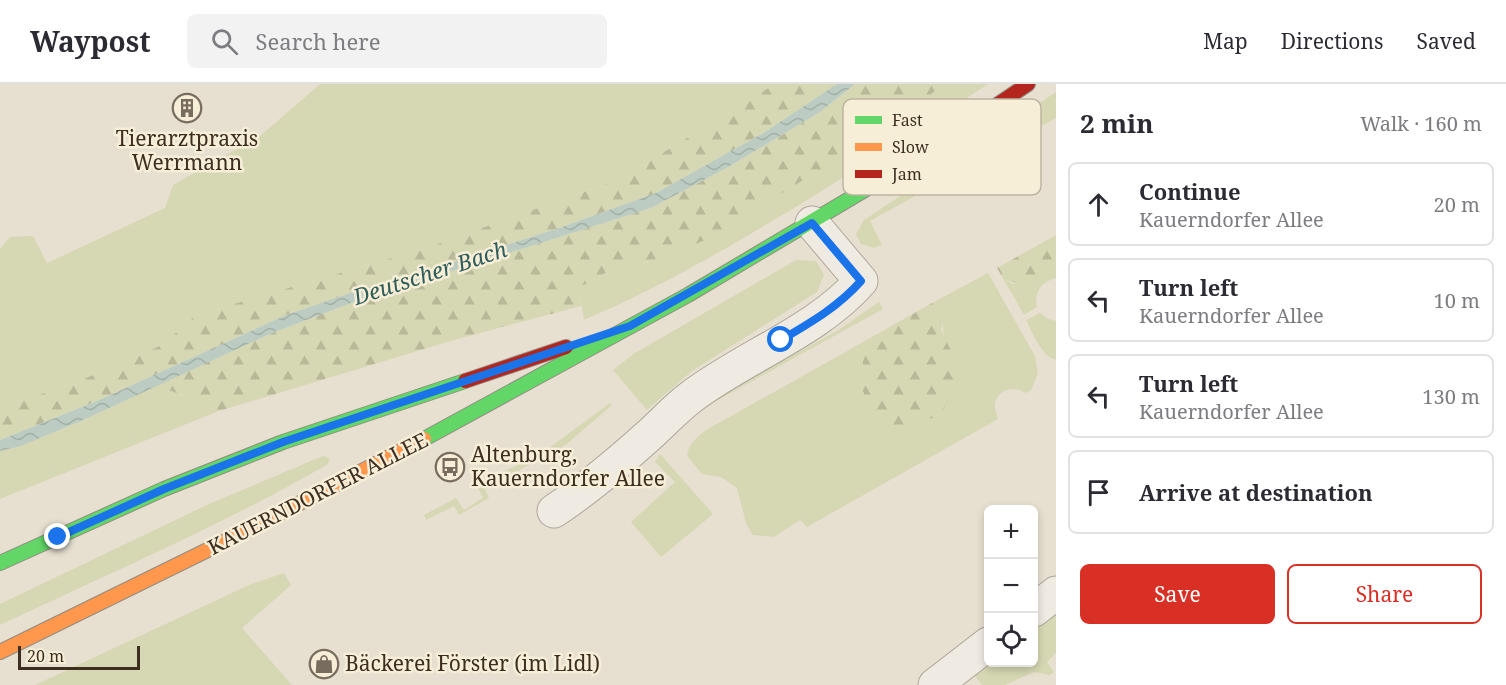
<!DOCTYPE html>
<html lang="en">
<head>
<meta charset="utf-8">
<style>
	:root { --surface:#fff; --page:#f2f2f3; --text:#2b2b33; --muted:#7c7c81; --line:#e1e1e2; --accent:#d93025 }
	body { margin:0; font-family:"Noto Serif",serif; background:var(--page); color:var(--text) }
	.controls { position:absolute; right:18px; bottom:18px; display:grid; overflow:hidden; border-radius:9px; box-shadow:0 3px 9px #0003 }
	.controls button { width:54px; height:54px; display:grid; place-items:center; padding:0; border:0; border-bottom:2px solid var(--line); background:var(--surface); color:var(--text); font:30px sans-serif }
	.scale { position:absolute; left:18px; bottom:15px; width:122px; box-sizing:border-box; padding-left:6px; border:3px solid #3d2e20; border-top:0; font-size:16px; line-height:21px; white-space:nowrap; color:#3d2e20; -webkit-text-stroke:4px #f7eed8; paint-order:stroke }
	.stop { position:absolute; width:18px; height:18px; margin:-14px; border:4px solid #1a73e8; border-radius:50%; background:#fff }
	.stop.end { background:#1a73e8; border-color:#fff; box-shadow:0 2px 6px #0008 }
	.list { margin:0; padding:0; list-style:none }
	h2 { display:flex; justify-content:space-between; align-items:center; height:78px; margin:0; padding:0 24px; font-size:26px }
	h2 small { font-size:20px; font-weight:400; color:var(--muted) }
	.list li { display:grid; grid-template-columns:39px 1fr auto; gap:18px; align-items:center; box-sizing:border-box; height:84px; margin:0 12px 12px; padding:0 12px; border:2px solid var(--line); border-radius:9px }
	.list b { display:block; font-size:22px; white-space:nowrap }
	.list p { margin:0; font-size:20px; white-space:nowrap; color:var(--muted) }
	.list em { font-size:20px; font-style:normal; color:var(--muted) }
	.actions { display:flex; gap:12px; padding:18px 24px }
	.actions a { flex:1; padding:14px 0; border:2px solid var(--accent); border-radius:9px; text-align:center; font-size:21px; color:var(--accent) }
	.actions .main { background:var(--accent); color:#fff }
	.icon { flex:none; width:33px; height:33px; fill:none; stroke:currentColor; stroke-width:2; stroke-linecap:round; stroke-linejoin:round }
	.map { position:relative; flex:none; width:1056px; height:601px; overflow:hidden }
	header { display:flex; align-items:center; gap:36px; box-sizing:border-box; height:84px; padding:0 30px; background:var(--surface); border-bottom:2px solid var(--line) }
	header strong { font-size:28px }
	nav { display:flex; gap:33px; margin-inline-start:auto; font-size:21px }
	.search { width:420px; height:54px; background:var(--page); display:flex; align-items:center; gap:15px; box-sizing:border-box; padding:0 21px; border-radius:9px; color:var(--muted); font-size:22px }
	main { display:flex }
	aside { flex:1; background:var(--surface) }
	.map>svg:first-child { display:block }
</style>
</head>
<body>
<header>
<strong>Waypost</strong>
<div class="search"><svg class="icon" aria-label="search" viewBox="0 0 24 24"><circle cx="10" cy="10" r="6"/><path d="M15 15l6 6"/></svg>Search here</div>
<nav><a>Map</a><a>Directions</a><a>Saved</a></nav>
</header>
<main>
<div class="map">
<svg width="1056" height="601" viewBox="0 0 1056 601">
	<defs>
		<pattern id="forest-firs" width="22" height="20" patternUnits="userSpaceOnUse" patternTransform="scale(1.5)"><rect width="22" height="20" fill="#d6d7b3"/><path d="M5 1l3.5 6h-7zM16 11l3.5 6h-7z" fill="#b9b99a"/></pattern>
		<pattern id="water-waves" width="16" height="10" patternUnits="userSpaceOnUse" patternTransform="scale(1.5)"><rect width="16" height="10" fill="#bcccc2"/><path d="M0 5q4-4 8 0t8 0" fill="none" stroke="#a2b0a6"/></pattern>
	</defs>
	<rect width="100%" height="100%" fill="#e7e0d1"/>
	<!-- green -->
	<g fill="#d6d7b3">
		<path d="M 320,0 L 775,0 L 620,95 L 426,164 L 196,231 L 162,261 L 70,301 L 0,323 L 0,165 L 10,153 L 33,152 L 47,179 L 165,124 L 173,101 L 260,52 Z"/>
		<path d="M 943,0 L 988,0 C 930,39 871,76 812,113 C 738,158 664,202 584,236 L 578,204 L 607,188 L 657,175 L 902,35 Z"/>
		<path d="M 1056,8 L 1056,34 L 870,137 L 882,161 L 874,164 L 861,160 L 856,150 L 864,136 Z"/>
		<path d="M 796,176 L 816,177 L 824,191 L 817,208 L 692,287 L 647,326 L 613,286 L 635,269 Z"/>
		<path d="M 1056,183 L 1056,194 C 1041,198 1034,208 1037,223 L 1024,231 L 1004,196 L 1014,200 Z"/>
		<path d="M 988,189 L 1035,272 L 1038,290 L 1031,306 L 1025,309 C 1016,302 1001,304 996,316 C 993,322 997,330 998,335 L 807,443 L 800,436 L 774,453 L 753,451 L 746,439 L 737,404 L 721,393 L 702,390 L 687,372 C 689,359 696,354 706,346 L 872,253 L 863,277 L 871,327 L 886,344 L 906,343 L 946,259 C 939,240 949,236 932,219 Z"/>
		<path d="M 879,218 L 883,225 L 707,322 L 718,313 L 837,247 Z"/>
		<path d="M 1040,229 L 1048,235 L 1056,237 L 1056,276 C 1041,272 1033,249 1026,236 Z"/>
		<path d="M 157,301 L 219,327 L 0,415 L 0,367 C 55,352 106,325 157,301 Z"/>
		<path d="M 610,319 L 612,321 L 567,360 L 485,405 L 489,414 L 459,431 L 454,422 L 426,436 L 424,431 L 456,414 L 464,426 L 483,414 L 477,402 L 549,364 Z"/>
		<path d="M 660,370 L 713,430 L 661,473 L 631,438 L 675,398 L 655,378 Z"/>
		<path d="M 323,372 L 330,374 L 328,380 C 223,441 110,489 0,541 L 0,520 L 209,420 Z"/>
		<path d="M 284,489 L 291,501 L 242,544 L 292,601 L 35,601 L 249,501 Z"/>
		<path d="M 1056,528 L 1056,569 L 1047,578 L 1054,588 L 1050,591 L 1034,588 L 1005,601 L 982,601 L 975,592 L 993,579 L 1034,578 L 1034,546 Z"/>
	</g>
	<!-- forest -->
	<g fill="url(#forest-firs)">
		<path d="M 775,0 L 837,0 L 765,48 L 656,109 L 562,143 L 411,192 L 368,203 L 286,231 L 97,317 L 0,356 L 0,323 L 70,301 L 162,261 L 196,231 L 426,164 L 620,95 Z"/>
		<path d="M 855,0 L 943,0 L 902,35 L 708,155 L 657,175 L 607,188 L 578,204 L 581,222 L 454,256 L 219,327 L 157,301 L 272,249 L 354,218 L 651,124 L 730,82 L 820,28 Z"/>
		<path d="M 1056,151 L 1056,183 L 1026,201 L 1004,196 L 997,184 Z"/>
		<path d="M 932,219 C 942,229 945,233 941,246 L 955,275 L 957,301 L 940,331 L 906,343 L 886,345 L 871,327 L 863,307 L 863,277 L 872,253 Z"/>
	</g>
	<!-- water -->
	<path fill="url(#water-waves)" d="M 837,0 L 855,0 L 820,28 L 730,82 L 651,124 L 354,218 L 272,249 L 81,337 L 21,362 L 0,367 L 0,356 L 97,317 L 286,231 L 368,203 L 411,192 L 562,143 L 656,109 L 765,48 Z"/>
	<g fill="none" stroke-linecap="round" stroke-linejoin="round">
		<!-- street casing -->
		<g stroke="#ada599" stroke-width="35">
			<g id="street">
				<path d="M 554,427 C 587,405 617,380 647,353 C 662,340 675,325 691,313 C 745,272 816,248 861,197 L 812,139"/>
				<path d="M 1034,526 L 1056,509"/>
				<path d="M 935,601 L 988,560"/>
			</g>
		</g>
		<!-- fast casing -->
		<g stroke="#928b80" stroke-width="16">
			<g id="fast">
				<path d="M 424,355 L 688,211 L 915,76"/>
				<path d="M 0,479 L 164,405 L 283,358 L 465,297"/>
			</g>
		</g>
		<!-- slow casing -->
		<g stroke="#928b80" stroke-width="16">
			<path id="slow" d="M 0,568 L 232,454 L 424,355"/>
		</g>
		<!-- jam casing -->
		<g stroke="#928b80" stroke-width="16">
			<g id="jam">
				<path d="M 915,76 L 1028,0"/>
				<path d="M 465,297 L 566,263"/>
			</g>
		</g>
		<!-- street -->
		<use href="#street" stroke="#efebe3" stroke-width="33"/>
		<!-- fast -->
		<use href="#fast" stroke="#63d668" stroke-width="14"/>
		<!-- slow -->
		<use href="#slow" stroke="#ff974d" stroke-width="14"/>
		<!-- jam -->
		<use href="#jam" stroke="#b3261e" stroke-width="14"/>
	</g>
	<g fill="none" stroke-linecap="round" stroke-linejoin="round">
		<!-- route -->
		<path stroke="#1a73e8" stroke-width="8" d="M 58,453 L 164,405 L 283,358 L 630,242 L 812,139 L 861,197 C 838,223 810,239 781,256"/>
	</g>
	<!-- icons -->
	<defs>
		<g id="building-ring" transform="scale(1.5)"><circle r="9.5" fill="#f7eed8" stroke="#786c5e" stroke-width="1.5"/><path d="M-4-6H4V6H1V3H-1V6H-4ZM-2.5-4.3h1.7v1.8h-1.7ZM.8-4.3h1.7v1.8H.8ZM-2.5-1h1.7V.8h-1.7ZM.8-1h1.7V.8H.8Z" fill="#786c5e"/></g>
		<g id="bus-ring" transform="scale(1.5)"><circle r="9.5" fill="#f7eed8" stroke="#786c5e" stroke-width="1.5"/><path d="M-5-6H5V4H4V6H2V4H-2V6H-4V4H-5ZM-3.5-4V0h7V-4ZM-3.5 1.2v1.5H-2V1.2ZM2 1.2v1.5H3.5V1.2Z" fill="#786c5e"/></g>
		<g id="shop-ring" transform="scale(1.5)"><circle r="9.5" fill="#f7eed8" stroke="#786c5e" stroke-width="1.5"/><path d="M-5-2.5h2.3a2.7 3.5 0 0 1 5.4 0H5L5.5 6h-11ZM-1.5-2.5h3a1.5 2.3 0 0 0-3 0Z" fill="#786c5e"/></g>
	</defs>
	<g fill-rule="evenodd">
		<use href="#building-ring" x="187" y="24"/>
		<use href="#bus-ring" x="450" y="383"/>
		<use href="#shop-ring" x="324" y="580"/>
	</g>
	<g text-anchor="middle" stroke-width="5" stroke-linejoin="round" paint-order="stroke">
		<!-- poi labels -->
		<g font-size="21" fill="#3d2e20" stroke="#f7eed8" text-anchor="start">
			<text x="187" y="62" text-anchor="middle">Tierarztpraxis<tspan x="187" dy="24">Werrmann</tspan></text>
			<text x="471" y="378">Altenburg,<tspan x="471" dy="24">Kauerndorfer Allee</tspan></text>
			<text x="345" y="587">Bäckerei Förster (im Lidl)</text>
		</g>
		<!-- street labels -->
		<g font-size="21" fill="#3d2e20" stroke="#f7eed8">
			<text transform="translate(318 410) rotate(-27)" y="7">KAUERNDORFER ALLEE</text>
		</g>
		<!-- water labels -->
		<g font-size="22" font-style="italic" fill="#2f5d5a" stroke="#f7eed8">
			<text transform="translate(430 189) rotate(-18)" y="8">Deutscher Bach</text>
		</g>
	</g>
	<!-- legend -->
	<rect x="843" y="15" width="198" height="96" rx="9" fill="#f7eed8" stroke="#bfb4a1" stroke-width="1.5"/>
	<rect x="855" y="32" width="27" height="8" fill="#63d668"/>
	<rect x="855" y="59" width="27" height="8" fill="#ff974d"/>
	<rect x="855" y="86" width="27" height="8" fill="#b3261e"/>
	<g font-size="16" fill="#3d2e20">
		<text x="892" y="42">Fast</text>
		<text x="892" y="69">Slow</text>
		<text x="892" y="96">Jam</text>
	</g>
</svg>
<div class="controls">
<button>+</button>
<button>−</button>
<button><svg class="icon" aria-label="locate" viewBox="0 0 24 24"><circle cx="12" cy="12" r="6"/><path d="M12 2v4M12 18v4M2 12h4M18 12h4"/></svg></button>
</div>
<div class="scale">20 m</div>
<div class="stop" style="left:781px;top:256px"></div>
<div class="stop end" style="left:58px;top:453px"></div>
</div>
<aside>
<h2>2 min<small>Walk · 160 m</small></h2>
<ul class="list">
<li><svg class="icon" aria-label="ahead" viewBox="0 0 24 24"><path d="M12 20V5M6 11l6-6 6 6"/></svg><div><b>Continue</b><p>Kauerndorfer Allee</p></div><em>20 m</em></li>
<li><svg class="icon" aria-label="left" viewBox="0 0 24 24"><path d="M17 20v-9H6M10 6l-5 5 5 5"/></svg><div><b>Turn left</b><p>Kauerndorfer Allee</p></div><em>10 m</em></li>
<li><svg class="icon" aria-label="left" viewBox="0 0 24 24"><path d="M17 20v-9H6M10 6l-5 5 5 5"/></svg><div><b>Turn left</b><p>Kauerndorfer Allee</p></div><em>130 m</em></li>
<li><svg class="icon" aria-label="arrive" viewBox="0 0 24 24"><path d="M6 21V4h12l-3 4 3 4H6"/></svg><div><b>Arrive at destination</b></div></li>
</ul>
<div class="actions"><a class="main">Save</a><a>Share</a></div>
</aside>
</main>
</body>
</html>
